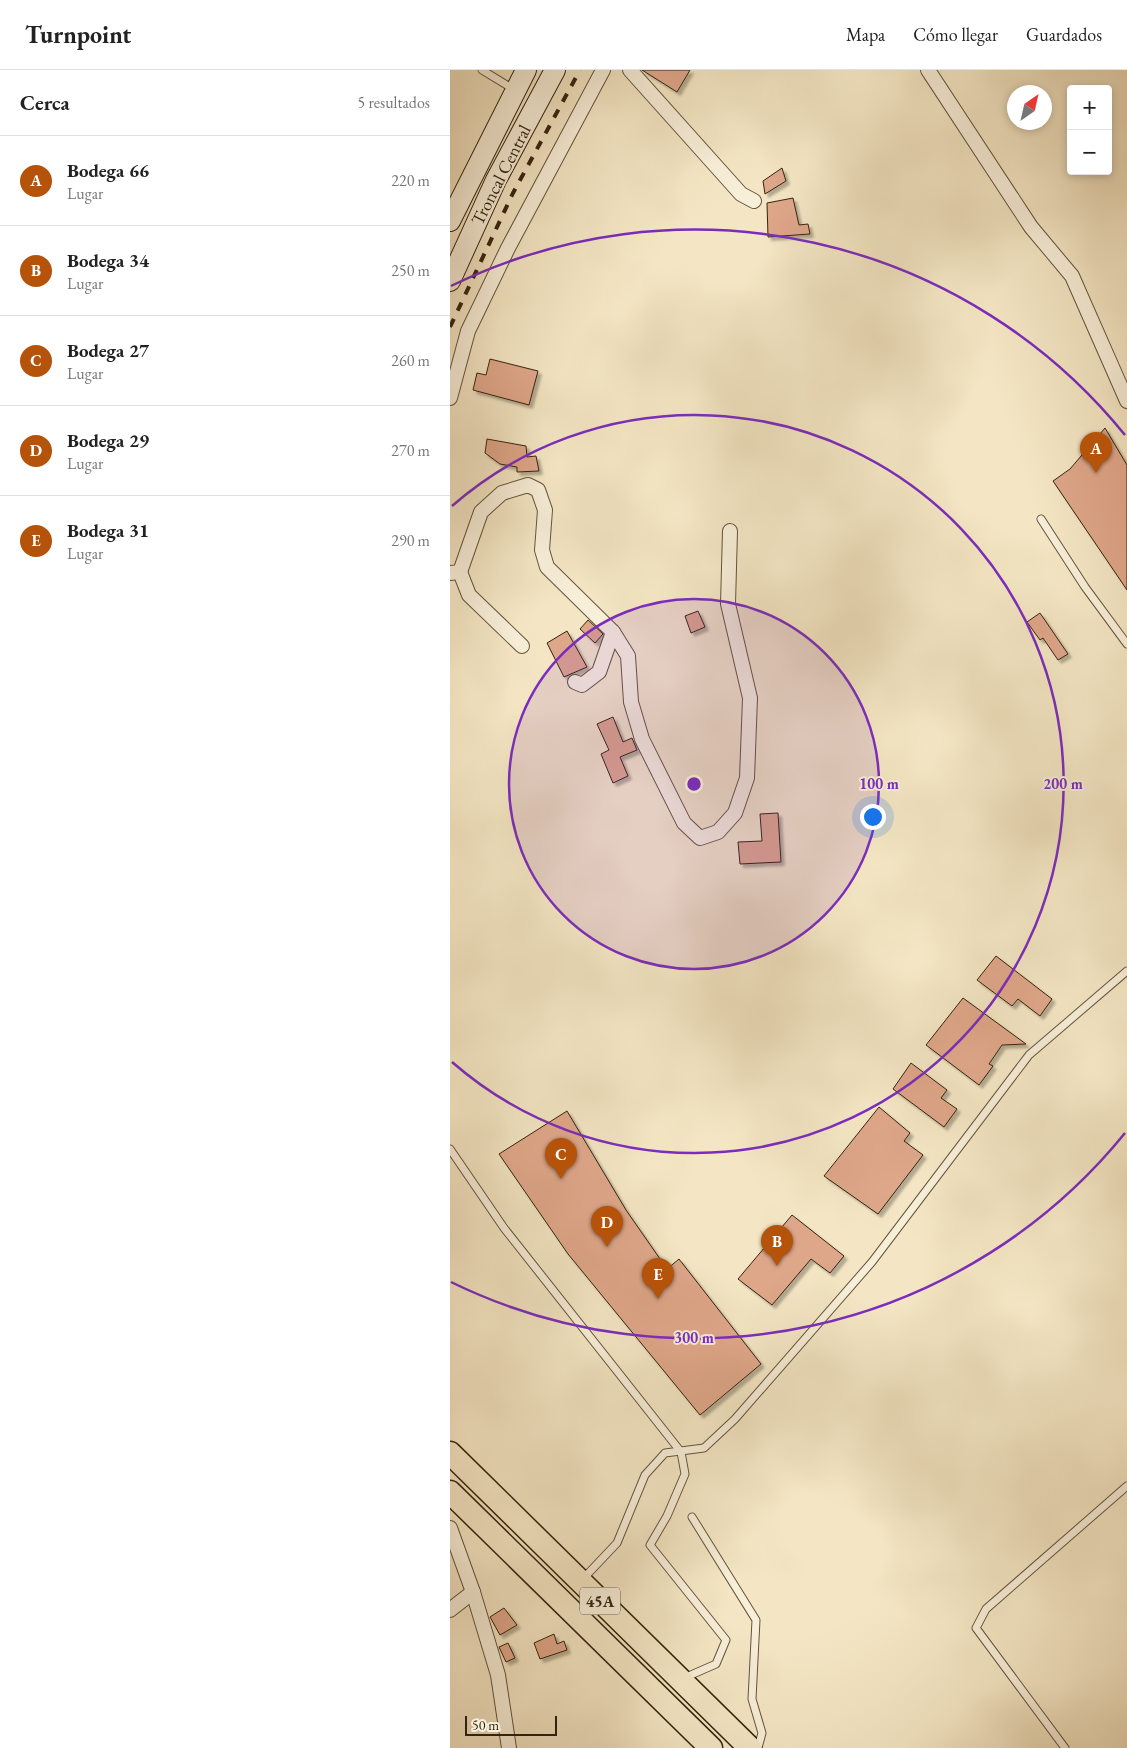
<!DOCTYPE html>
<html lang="es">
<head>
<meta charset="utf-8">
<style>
	:root { --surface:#fff; --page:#f6f6f6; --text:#222; --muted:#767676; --line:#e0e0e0; --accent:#b45309 }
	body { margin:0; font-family:"EB Garamond",serif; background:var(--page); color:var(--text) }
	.controls { position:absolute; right:15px; top:15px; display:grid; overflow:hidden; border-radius:5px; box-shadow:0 2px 8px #0003 }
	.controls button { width:45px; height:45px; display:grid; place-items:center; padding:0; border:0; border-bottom:1px solid var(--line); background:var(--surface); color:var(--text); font:25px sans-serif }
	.compass { position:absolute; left:557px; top:15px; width:45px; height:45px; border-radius:50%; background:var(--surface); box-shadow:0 2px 8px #0003; rotate:34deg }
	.scale { position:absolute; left:15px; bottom:12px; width:92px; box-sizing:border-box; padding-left:5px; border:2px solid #34240f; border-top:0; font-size:14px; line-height:18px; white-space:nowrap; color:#34240f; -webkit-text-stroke:4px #f8efd9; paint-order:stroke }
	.you { position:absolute; left:422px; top:746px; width:18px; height:18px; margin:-12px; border:4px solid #fff; border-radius:50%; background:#1a73e8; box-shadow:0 0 0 8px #1a73e833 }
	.badge { display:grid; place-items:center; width:32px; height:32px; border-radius:50%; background:var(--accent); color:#fff; font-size:16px; font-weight:700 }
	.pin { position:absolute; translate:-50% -41px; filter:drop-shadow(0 1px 2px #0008) }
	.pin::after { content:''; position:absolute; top:26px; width:18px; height:15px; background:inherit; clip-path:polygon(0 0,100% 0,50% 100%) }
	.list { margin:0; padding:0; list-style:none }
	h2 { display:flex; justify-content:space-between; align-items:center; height:65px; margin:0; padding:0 20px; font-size:21px }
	h2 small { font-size:16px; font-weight:400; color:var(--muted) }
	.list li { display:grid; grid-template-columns:32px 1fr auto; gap:15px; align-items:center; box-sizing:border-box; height:90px; padding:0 20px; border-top:1px solid var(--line) }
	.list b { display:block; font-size:19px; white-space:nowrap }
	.list p { margin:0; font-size:16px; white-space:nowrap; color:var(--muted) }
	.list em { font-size:16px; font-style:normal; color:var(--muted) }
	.map { position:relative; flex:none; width:677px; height:1678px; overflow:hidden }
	header { display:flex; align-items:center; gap:30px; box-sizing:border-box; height:70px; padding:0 25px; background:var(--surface); border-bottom:1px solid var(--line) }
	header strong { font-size:24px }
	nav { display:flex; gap:28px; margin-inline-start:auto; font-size:18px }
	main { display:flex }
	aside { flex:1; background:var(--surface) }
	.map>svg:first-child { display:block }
</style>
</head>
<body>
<header>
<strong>Turnpoint</strong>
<nav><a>Mapa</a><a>Cómo llegar</a><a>Guardados</a></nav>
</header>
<main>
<aside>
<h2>Cerca<small>5 resultados</small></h2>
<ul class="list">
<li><span class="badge">A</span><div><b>Bodega 66</b><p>Lugar</p></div><em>220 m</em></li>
<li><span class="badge">B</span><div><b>Bodega 34</b><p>Lugar</p></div><em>250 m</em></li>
<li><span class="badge">C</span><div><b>Bodega 27</b><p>Lugar</p></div><em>260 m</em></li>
<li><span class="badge">D</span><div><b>Bodega 29</b><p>Lugar</p></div><em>270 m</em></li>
<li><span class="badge">E</span><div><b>Bodega 31</b><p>Lugar</p></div><em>290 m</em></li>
</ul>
</aside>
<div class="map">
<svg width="677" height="1678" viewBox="0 0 677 1678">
	<defs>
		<filter id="shadow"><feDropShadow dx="3.5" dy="3.5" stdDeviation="1" flood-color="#0004"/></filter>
	</defs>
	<rect width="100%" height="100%" fill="#f4e6c4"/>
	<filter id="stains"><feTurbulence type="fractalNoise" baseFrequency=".004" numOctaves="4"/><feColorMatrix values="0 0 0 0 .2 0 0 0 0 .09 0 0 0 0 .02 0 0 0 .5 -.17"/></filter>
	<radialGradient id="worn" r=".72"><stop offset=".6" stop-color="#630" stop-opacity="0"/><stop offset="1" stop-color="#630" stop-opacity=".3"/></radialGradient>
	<!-- building -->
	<g fill="#dfa78a" stroke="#34240f" filter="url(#shadow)">
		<path d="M 192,0 L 240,0 L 227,22 Z"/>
		<path d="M 332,98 L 336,111 L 315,124 L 313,111 Z"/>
		<path d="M 343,128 L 349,155 L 358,154 L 360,164 L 318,167 L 317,133 Z"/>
		<path d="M 40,289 L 88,301 L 79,335 L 23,320 L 27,303 L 36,305 Z"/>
		<path d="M 655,358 L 677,395 L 677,520 L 603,411 L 620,399 Z"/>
		<path d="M 37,369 L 76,376 L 77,387 L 86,386 L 89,401 L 67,402 L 67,397 L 50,394 L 35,383 Z"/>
		<path d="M 248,541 L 255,557 L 241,563 L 235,546 Z"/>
		<path d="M 590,543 L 618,584 L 608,590 L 593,568 L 590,570 L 577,552 Z"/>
		<path d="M 138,550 L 153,564 L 145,573 L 130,559 Z"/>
		<path d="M 117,561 L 137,597 L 114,607 L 97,573 Z"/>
		<path d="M 163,647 L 173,672 L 182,668 L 187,680 L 170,687 L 178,706 L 163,713 L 151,684 L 159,680 L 147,654 Z"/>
		<path d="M 328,743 L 331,792 L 290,794 L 288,772 L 312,771 L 310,744 Z"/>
		<path d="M 546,886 L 602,929 L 590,946 L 568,929 L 562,936 L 527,910 Z"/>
		<path d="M 513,928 L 576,974 L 552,975 L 539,994 L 543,996 L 529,1015 L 476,975 Z"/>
		<path d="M 461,993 L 497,1020 L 491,1028 L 507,1039 L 494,1057 L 443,1019 Z"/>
		<path d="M 429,1037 L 460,1063 L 454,1071 L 473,1085 L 428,1144 L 374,1106 Z"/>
		<path d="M 117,1041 L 176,1140 L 217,1199 L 229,1189 L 311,1294 L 250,1345 L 118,1184 L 49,1084 Z"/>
		<path d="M 342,1145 L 394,1186 L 380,1203 L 361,1189 L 322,1235 L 288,1209 Z"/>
		<path d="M 54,1538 L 67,1555 L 50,1565 L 40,1547 Z"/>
		<path d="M 104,1564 L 107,1574 L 114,1571 L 117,1580 L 90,1589 L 84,1573 Z"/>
		<path d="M 58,1573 L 65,1588 L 56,1592 L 49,1577 Z"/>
	</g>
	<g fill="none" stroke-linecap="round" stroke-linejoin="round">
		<!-- service casing -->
		<g stroke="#64543c" stroke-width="9">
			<g id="service">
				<path d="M 32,0 L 65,20"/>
				<path d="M 591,449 L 635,517 L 677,574"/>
				<path d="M 0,1079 L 54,1158 L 231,1382 L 235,1404 L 217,1446 L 200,1475 L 276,1570 L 266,1594 L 234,1608"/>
				<path d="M 242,1447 L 306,1550 L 302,1629 L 312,1663 L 308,1678"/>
				<path d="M 132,1510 L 167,1473 L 195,1405 L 215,1383 L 254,1378 L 285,1349 L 422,1192 L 579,985 L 677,901"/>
				<path d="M 615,1678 L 526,1558 L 536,1539 L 677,1416"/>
			</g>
		</g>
		<!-- minor casing -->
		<g stroke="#64543c" stroke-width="16">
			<g id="minor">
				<path d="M 180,0 L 291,124 L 304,131"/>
				<path d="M 478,0 L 581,157 L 622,206 L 677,331"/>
				<path d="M 0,328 L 18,261 L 58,178 L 153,0"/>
				<path d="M 10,502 L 19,525 L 72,576"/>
				<path d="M 0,503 L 10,502 L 31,442 L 52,423 L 78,415 L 88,420 L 95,440 L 92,480 L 97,497 L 163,562 L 178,586 L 181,632 L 192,669 L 234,753 L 250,768 L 268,762 L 285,743 L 297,708 L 300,628 L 278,534 L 280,461"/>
				<path d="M 125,612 L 132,615 L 149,602 L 163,562"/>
				<path d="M 0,1458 L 23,1522 L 48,1605 L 59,1678"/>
				<path d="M 0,1540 L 23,1522"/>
			</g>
		</g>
		<!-- secondary casing -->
		<g stroke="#34240f" stroke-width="22">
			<g id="secondary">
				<path d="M 0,151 L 76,0"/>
				<path d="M 0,211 L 46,110 L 105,0"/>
			</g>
		</g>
		<!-- trunk casing -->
		<g stroke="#34240f" stroke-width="25">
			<g id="trunk">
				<path d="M 0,1383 L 300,1678"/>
				<path d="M 0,1422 L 261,1678"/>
			</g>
		</g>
		<!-- service -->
		<use href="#service" stroke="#f8efd9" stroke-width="7"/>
		<!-- minor -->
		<use href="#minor" stroke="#f8efd9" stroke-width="14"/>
		<!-- secondary -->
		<use href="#secondary" stroke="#f8efd9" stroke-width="20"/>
		<!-- trunk -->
		<use href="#trunk" stroke="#f4e6c4" stroke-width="22"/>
		<!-- rail -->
		<path stroke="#34240f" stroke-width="4" stroke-dasharray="9 9" stroke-linecap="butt" d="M 0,257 L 63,123 L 130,0"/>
	</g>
	<!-- distance rings -->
	<circle cx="244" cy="714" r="185" fill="#7b2cbf" fill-opacity=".12"/>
	<g fill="none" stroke="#7b2cbf" stroke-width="2.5">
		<circle cx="244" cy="714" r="185"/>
		<path d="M2 436A369 369 0 1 1 2 992"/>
		<path d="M675 1063A554 554 0 0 1 1 1212M1 216A554 554 0 0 1 675 365"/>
	</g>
	<g text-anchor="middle" stroke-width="4" stroke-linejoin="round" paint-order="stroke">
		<!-- shield labels -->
		<rect fill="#f8efd9" stroke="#6f614c" stroke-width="1" x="130" y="1517.5" width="40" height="27" rx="4"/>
		<g font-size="16" font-weight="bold" fill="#34240f">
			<text x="150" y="1537">45A</text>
		</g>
		<!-- street labels -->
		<g font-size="18" fill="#34240f" stroke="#f8efd9">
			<text transform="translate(51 105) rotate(-63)" y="6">Troncal Central</text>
		</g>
	</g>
	<circle cx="244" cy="714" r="8" fill="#7b2cbf" stroke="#f8efd9" stroke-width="2.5"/>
	<g font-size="15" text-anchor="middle" font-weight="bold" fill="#7b2cbf" stroke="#f8efd9" stroke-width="4" stroke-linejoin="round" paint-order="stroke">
		<text x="429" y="719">100 m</text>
		<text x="613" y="719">200 m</text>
		<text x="244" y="1273">300 m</text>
	</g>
	<rect width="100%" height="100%" filter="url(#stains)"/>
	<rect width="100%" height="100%" fill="url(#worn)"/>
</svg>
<div class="controls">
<button>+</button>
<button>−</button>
</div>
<svg class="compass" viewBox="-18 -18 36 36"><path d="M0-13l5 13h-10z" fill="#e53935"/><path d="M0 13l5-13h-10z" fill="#767676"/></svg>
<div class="scale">50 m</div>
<div class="you"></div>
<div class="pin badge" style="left:646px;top:403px">A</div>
<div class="pin badge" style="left:327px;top:1196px">B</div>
<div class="pin badge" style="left:111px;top:1109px">C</div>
<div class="pin badge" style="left:157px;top:1177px">D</div>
<div class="pin badge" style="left:208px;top:1229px">E</div>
</div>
</main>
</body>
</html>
